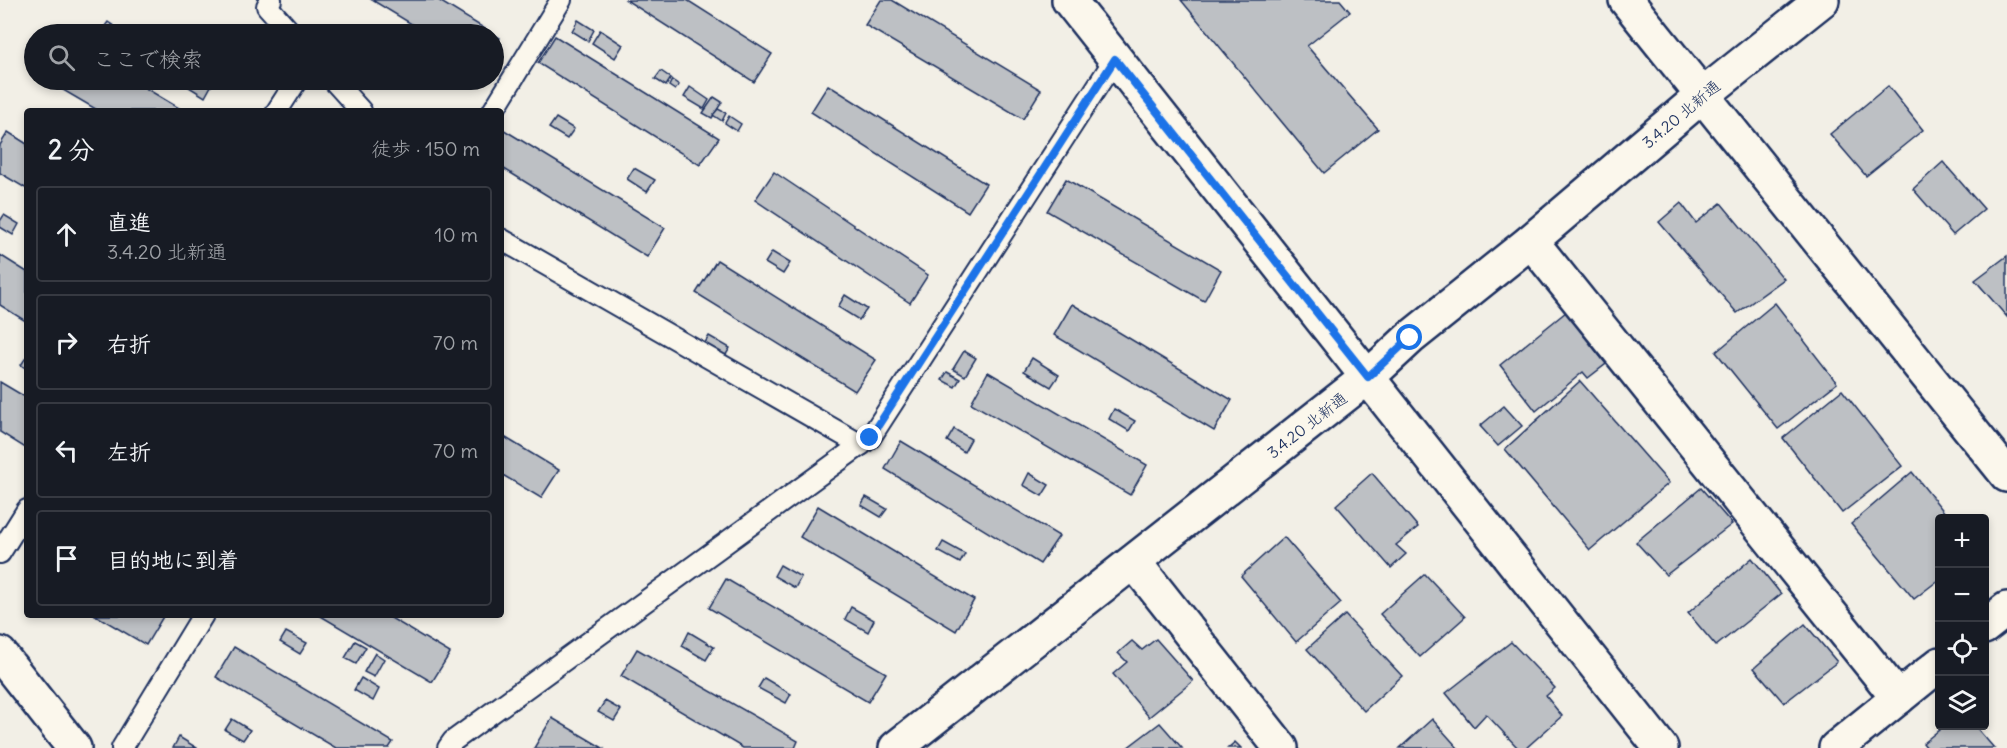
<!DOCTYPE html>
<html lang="ja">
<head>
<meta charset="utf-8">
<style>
	:root { --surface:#171b24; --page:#20242c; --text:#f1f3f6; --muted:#9ea1a6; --line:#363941 }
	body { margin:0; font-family:Delius,"Klee One",sans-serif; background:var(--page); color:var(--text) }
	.controls { position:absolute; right:18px; bottom:18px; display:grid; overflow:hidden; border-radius:6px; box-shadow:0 3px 9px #0003 }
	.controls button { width:54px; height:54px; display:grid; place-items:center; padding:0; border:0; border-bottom:2px solid var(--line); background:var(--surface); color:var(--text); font:30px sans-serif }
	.stop { position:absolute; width:18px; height:18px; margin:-14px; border:4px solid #1a73e8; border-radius:50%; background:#fff }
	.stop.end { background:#1a73e8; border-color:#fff; box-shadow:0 2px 6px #0008 }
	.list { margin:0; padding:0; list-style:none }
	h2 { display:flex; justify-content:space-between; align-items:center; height:78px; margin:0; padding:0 24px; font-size:26px }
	h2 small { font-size:20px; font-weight:400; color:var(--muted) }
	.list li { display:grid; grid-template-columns:39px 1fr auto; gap:18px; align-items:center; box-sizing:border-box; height:96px; margin:0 12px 12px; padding:0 12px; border:2px solid var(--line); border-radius:6px }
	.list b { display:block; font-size:22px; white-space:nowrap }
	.list p { margin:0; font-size:20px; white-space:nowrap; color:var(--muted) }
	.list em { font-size:20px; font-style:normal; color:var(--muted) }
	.icon { flex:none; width:33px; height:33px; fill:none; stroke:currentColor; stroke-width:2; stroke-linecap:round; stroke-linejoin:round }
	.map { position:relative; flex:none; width:2007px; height:748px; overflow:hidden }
	.search { position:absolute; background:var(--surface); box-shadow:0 3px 9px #0003; left:24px; top:24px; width:480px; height:66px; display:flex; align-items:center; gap:15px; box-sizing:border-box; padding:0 21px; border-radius:33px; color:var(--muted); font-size:22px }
	.panel { position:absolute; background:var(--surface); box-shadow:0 3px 9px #0003; left:24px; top:108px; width:480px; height:510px; border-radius:6px }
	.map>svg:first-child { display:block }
</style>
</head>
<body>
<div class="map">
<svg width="2007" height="748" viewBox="0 0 2007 748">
	<rect width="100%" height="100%" fill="#f2efe6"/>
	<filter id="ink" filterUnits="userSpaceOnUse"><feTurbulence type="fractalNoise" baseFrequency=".0167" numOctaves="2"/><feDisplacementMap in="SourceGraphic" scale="12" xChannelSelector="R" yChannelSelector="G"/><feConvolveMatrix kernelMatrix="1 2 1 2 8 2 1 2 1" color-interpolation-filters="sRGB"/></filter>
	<g filter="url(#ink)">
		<!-- building -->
		<g fill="#bdc0c4" stroke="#1b2f5e" stroke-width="1.5">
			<path d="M 372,0 L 438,0 L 500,38 L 494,49 L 494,34 L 428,34 Z"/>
			<path d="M 626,0 L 687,0 L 772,54 L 754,82 Z"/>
			<path d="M 881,0 L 892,0 L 1041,90 L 1023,119 L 865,25 Z"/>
			<path d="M 1181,0 L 1340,0 L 1350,12 L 1307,46 L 1378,129 L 1324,173 Z"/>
			<path d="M 578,20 L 594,30 L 588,41 L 572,31 Z"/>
			<path d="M 108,22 L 126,34 L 108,34 L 102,30 Z"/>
			<path d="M 166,26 L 179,34 L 161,34 Z"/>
			<path d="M 600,30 L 623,45 L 615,58 L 592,43 Z"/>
			<path d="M 555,36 L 719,138 L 700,165 L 538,63 Z"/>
			<path d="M 661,71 L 671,78 L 666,86 L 655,79 Z"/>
			<path d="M 46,80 L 132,80 L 184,111 L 99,111 Z"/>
			<path d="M 194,80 L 200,80 L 211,86 L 205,97 L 189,87 Z"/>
			<path d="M 672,80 L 679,85 L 675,90 L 669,86 Z"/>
			<path d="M 828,85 L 986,184 L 968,212 L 811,112 Z"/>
			<path d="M 1888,86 L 1923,130 L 1866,176 L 1830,134 Z"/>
			<path d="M 690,87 L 709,100 L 704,109 L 684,97 Z"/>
			<path d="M 714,97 L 722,102 L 712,118 L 703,113 Z"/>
			<path d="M 718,109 L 726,113 L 722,121 L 713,115 Z"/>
			<path d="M 729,116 L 741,124 L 737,131 L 725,123 Z"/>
			<path d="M 556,118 L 574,129 L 567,139 L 549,128 Z"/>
			<path d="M 501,128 L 665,228 L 647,257 L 501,167 Z"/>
			<path d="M 8,132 L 27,144 L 27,189 L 0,173 L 0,145 Z"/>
			<path d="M 1943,162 L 1984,209 L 1953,235 L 1913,189 Z"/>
			<path d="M 634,168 L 655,180 L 647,192 L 627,179 Z"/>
			<path d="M 774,172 L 928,275 L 910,303 L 755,200 Z"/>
			<path d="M 1066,179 L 1221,270 L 1204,301 L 1047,211 Z"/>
			<path d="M 1681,203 L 1696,223 L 1721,203 L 1784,279 L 1737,313 L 1659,222 Z"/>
			<path d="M 4,215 L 19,224 L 13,235 L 0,227 L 0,221 Z"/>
			<path d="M 772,252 L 790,263 L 783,274 L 765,263 Z"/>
			<path d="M 0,255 L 27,272 L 27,322 L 0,305 Z"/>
			<path d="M 2007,256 L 2007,317 L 1975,280 Z"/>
			<path d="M 717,260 L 876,360 L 855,391 L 696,293 Z"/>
			<path d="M 845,295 L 867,309 L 859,320 L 838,307 Z"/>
			<path d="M 1775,303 L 1837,383 L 1778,429 L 1716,352 Z"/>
			<path d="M 1072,304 L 1232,400 L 1214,431 L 1054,335 Z"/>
			<path d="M 1566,312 L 1606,364 L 1588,378 L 1583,372 L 1536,411 L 1500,365 Z"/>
			<path d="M 709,336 L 730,348 L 724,358 L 703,346 Z"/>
			<path d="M 964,351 L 976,358 L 965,376 L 953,369 Z"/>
			<path d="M 27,356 L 27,369 L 21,365 Z"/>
			<path d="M 1032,358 L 1059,375 L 1051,387 L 1024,371 Z"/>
			<path d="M 947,372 L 960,379 L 955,387 L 942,380 Z"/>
			<path d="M 988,372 L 1147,465 L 1130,495 L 971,403 Z"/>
			<path d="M 1580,381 L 1669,483 L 1590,550 L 1505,449 Z"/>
			<path d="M 0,382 L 27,398 L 27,449 L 0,432 Z"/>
			<path d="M 1842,390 L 1902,466 L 1842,513 L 1783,438 Z"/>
			<path d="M 1504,406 L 1522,426 L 1498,446 L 1480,426 Z"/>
			<path d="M 1114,409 L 1135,421 L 1129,431 L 1109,419 Z"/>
			<path d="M 954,429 L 971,439 L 964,452 L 947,441 Z"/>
			<path d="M 501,435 L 559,470 L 541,498 L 501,474 Z"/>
			<path d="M 901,441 L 1059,536 L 1040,564 L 885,469 Z"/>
			<path d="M 1912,472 L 1949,518 L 1940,518 L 1940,579 L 1914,599 L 1851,524 Z"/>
			<path d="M 1029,473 L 1049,485 L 1042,496 L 1023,485 Z"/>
			<path d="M 1372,473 L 1418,527 L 1396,545 L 1406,554 L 1391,568 L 1336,505 Z"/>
			<path d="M 1701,488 L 1732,524 L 1666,575 L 1636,542 Z"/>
			<path d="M 866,497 L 887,509 L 881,517 L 861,505 Z"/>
			<path d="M 818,506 L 974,600 L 956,631 L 800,537 Z"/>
			<path d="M 1284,537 L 1341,603 L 1296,642 L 1241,576 Z"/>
			<path d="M 943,542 L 965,554 L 960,563 L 938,551 Z"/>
			<path d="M 1752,558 L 1781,594 L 1716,646 L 1688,613 Z"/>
			<path d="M 780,565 L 801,577 L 795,588 L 774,576 Z"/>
			<path d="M 1425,574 L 1465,617 L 1420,657 L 1380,614 Z"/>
			<path d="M 726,579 L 886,673 L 868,702 L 709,608 Z"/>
			<path d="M 851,607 L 874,620 L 868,632 L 845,619 Z"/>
			<path d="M 95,615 L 164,615 L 146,645 Z"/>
			<path d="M 319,615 L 386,615 L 450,653 L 432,682 Z"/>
			<path d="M 1345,615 L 1402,676 L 1364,711 L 1307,649 Z"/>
			<path d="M 1805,624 L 1837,662 L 1784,703 L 1754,668 Z"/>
			<path d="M 286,632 L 307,643 L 300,654 L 280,642 Z"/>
			<path d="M 689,632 L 714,647 L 706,660 L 682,646 Z"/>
			<path d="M 1156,639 L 1193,681 L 1149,717 L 1113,674 L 1127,662 L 1118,653 L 1132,641 L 1142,650 Z"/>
			<path d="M 355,641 L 366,647 L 356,664 L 345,658 Z"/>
			<path d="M 1511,642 L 1555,688 L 1546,696 L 1562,716 L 1526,748 L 1518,748 L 1486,714 L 1474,727 L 1446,693 Z"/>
			<path d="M 234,647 L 393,742 L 389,748 L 336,748 L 216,677 Z"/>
			<path d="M 637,649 L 798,741 L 795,748 L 743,748 L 621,676 Z"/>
			<path d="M 375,653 L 384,659 L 374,677 L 364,672 Z"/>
			<path d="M 361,678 L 379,689 L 373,701 L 354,690 Z"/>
			<path d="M 764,678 L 791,694 L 786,703 L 758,688 Z"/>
			<path d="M 605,701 L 621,710 L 614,721 L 598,712 Z"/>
			<path d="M 552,718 L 603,748 L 534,748 Z"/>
			<path d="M 232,719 L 250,730 L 243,740 L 225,730 Z"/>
			<path d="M 1432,719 L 1458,748 L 1400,748 Z"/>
			<path d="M 1160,723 L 1182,748 L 1127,748 Z"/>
			<path d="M 1944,726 L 1975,726 L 1994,748 L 1927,748 L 1923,743 Z"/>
			<path d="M 179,737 L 197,748 L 173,748 Z"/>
			<path d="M 1235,742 L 1241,748 L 1228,748 Z"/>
		</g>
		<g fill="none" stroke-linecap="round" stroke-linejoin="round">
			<!-- service casing -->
			<g stroke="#1b2f5e" stroke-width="24">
				<g id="service">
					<path d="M 271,0 L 267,6 L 292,34"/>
					<path d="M 333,80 L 361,111"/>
					<path d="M 277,111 L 297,80"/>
					<path d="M 493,111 L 561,0"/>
					<path d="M 501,239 L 861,445"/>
					<path d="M 0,553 L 27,510"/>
					<path d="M 122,748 L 203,615"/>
					<path d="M 448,748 L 453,741 L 870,438 L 1115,59"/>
				</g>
			</g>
			<!-- minor casing -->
			<g stroke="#1b2f5e" stroke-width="38">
				<g id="minor">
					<path d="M 1069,0 L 1661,748"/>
					<path d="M 1626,0 L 2007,475"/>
					<path d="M 1531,241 L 1898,698"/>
					<path d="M 1134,562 L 1281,748"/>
					<path d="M 1984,627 L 2007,609"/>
					<path d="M 0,654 L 74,748"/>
					<path d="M 1836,748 L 1940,664"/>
				</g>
			</g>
			<!-- tertiary casing -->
			<g stroke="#1b2f5e" stroke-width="38">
				<path id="tertiary" d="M 896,748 L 1368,377 L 1410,338 L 1531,241 L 1703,95 L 1822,0"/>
			</g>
			<!-- service -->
			<use href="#service" stroke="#fbf7ec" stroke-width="20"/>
			<!-- minor -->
			<use href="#minor" stroke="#fbf7ec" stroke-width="33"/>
			<!-- tertiary -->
			<use href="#tertiary" stroke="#fbf7ec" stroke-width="33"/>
		</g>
	</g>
	<g fill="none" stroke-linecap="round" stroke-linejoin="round" filter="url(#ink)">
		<!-- route -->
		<path stroke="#1a73e8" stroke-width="8" d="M 870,438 L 1115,59 L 1368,377 L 1410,338"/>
	</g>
	<g text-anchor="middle" stroke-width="4.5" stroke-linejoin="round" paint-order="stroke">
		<!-- street labels -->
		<g font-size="16" fill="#1b2f5e" stroke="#fbf7ec">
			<text transform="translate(1681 114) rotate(-40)" y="6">3.4.20 北新通</text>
			<text transform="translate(1307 425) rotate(-38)" y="6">3.4.20 北新通</text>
		</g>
	</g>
</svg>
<div class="controls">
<button>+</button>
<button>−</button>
<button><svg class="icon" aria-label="locate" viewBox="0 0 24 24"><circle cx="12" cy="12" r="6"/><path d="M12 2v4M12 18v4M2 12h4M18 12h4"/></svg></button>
<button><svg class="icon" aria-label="layers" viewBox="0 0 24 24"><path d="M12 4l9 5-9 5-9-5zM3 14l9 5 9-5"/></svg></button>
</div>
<div class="stop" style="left:1410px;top:338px"></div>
<div class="stop end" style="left:870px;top:438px"></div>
<div class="search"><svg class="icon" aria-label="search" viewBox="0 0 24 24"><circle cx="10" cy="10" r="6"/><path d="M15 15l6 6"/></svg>ここで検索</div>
<section class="panel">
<h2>2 分<small>徒歩 · 150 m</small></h2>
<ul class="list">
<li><svg class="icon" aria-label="ahead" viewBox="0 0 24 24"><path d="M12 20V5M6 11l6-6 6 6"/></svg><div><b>直進</b><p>3.4.20 北新通</p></div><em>10 m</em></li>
<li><svg class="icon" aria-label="right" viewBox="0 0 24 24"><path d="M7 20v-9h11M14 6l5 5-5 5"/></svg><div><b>右折</b></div><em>70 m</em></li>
<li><svg class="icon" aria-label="left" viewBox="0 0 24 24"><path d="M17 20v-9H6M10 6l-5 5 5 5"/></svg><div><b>左折</b></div><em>70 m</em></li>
<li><svg class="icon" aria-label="arrive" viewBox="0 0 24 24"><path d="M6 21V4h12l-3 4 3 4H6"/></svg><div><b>目的地に到着</b></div></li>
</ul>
</section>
</div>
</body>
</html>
